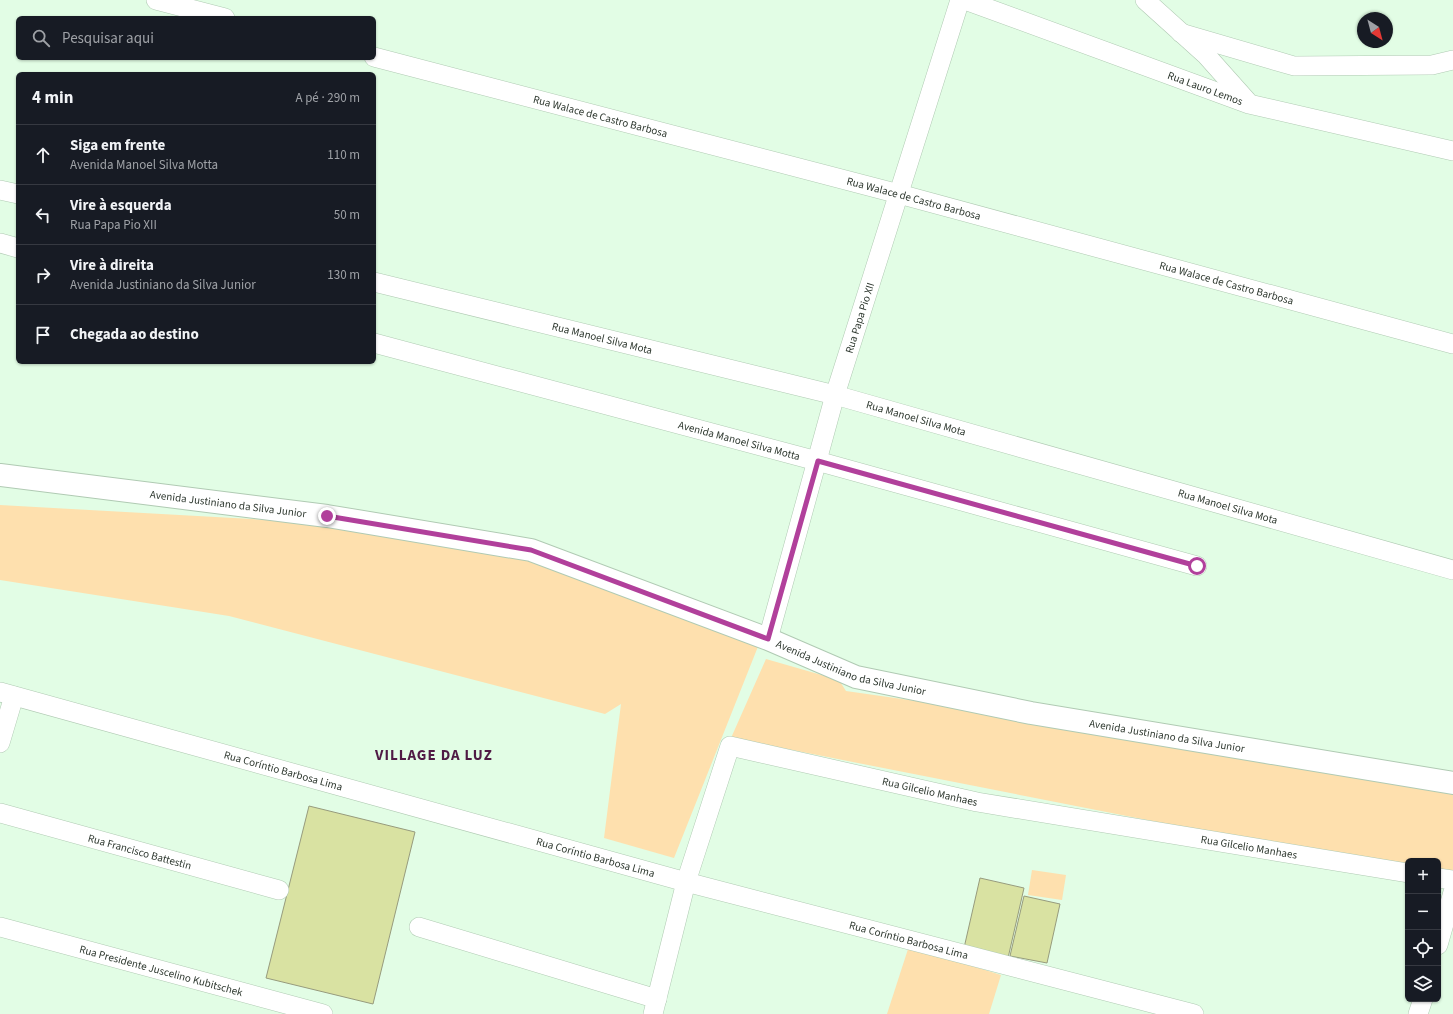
<!DOCTYPE html>
<html lang="pt">
<head>
<meta charset="utf-8">
<style>
	:root { --surface:#171b24; --page:#242831; --text:#f1f3f6; --muted:#9ea1a6; --line:#363941 }
	body { margin:0; font-family:"Source Sans 3",sans-serif; background:var(--page); color:var(--text) }
	.controls { position:absolute; right:12px; bottom:12px; display:grid; overflow:hidden; border-radius:6px; box-shadow:0 1px 3px #0004 }
	.controls button { width:36px; height:36px; display:grid; place-items:center; padding:0; border:0; border-bottom:1px solid var(--line); background:var(--surface); color:var(--text); font:20px sans-serif }
	.compass { position:absolute; left:1357px; top:12px; width:36px; height:36px; border-radius:50%; background:var(--surface); box-shadow:0 1px 3px #0004; rotate:144deg }
	.stop { position:absolute; width:12px; height:12px; margin:-9px; border:3px solid #b1409b; border-radius:50%; background:#fff }
	.stop.end { background:#b1409b; border-color:#fff; box-shadow:0 1px 4px #0008 }
	.list { margin:0; padding:0; list-style:none }
	h2 { display:flex; justify-content:space-between; align-items:center; height:52px; margin:0; padding:0 16px; font-size:17px }
	h2 small { font-size:13px; font-weight:400; color:var(--muted) }
	.list li { display:grid; grid-template-columns:26px 1fr auto; gap:12px; align-items:center; box-sizing:border-box; height:60px; padding:0 16px; border-top:1px solid var(--line) }
	.list b { display:block; font-size:15px; white-space:nowrap }
	.list p { margin:0; font-size:13px; white-space:nowrap; color:var(--muted) }
	.list em { font-size:13px; font-style:normal; color:var(--muted) }
	.icon { flex:none; width:22px; height:22px; fill:none; stroke:currentColor; stroke-width:2; stroke-linecap:round; stroke-linejoin:round }
	.map { position:relative; flex:none; width:1453px; height:1014px; overflow:hidden }
	.search { position:absolute; background:var(--surface); box-shadow:0 1px 3px #0004; left:16px; top:16px; width:360px; height:44px; display:flex; align-items:center; gap:10px; box-sizing:border-box; padding:0 14px; border-radius:6px; color:var(--muted); font-size:15px }
	.panel { position:absolute; background:var(--surface); box-shadow:0 1px 3px #0004; left:16px; top:72px; width:360px; height:292px; border-radius:6px }
	.map>svg:first-child { display:block }
</style>
</head>
<body>
<div class="map">
<svg width="1453" height="1014" viewBox="0 0 1453 1014">
	<rect width="100%" height="100%" fill="#e2fde5"/>
	<!-- green -->
	<g fill="#fee0ae">
		<path d="M 0,505 L 303,522 L 528,560 L 761,639 L 674,858 L 604,838 L 621,704 L 605,714 L 229,616 L 0,580 Z"/>
		<path d="M 766,659 L 839,680 L 846,691 L 1049,720 L 1453,793 L 1453,874 L 1438,872 L 1438,861 L 1408,861 L 1408,867 L 1279,846 L 731,738 Z"/>
		<path d="M 1032,870 L 1066,875 L 1062,900 L 1028,895 Z"/>
		<path d="M 909,946 L 1001,975 L 989,1014 L 887,1014 Z"/>
	</g>
	<!-- building -->
	<g fill="#d9e2a2" stroke="#979b7d">
		<path d="M 309,806 L 415,832 L 373,1004 L 266,978 Z"/>
		<path d="M 980,878 L 1024,888 L 1008,958 L 964,948 Z"/>
		<path d="M 1024,896 L 1060,904 L 1047,963 L 1010,956 Z"/>
	</g>
	<g fill="none" stroke-linecap="round" stroke-linejoin="round">
		<!-- minor casing -->
		<g stroke="#b0cab3" stroke-width="20">
			<g id="minor">
				<path d="M 156,0 L 225,18"/>
				<path id="s1" d="M 965,0 L 1249,104 L 1453,151"/>
				<path d="M 1145,0 L 1206,55 L 1247,101"/>
				<path d="M 1181,33 L 1294,66 L 1432,65 L 1453,60"/>
				<path id="s2" d="M 374,57 L 899,194 L 1453,344"/>
				<path d="M 0,190 L 18,194"/>
				<path d="M 0,243 L 18,248"/>
				<path id="s3" d="M 374,282 L 835,395 L 1453,570"/>
				<path id="s4" d="M 374,343 L 817,461 L 1197,566"/>
				<path id="s5" d="M 768,639 L 835,395 L 960,0"/>
				<path id="s6" d="M 0,692 L 686,882 L 1194,1014"/>
				<path d="M 0,743 L 14,696"/>
				<path id="s7" d="M 0,813 L 279,890"/>
				<path d="M 1438,878 L 1453,880"/>
				<path id="s8" d="M 0,927 L 323,1014"/>
				<path d="M 419,927 L 657,999"/>
				<path d="M 1438,945 L 1453,892"/>
				<path id="s9" d="M 653,1014 L 686,882 L 730,746 L 977,802 L 1408,873"/>
				<path d="M 1418,1014 L 1423,999"/>
			</g>
		</g>
		<!-- tertiary casing -->
		<g stroke="#b0cab3" stroke-width="24">
			<g id="tertiary">
				<path id="s10" d="M 0,475 L 327,516 L 531,550 L 768,639 L 856,677 L 1031,713 L 1453,783"/>
			</g>
		</g>
		<!-- minor -->
		<use href="#minor" stroke="#fff" stroke-width="19"/>
		<!-- tertiary -->
		<use href="#tertiary" stroke="#fff" stroke-width="22"/>
	</g>
	<g fill="none" stroke-linecap="round" stroke-linejoin="round">
		<!-- route -->
		<path stroke="#b1409b" stroke-width="5" d="M 327,516 L 531,550 L 768,639 L 818,461 L 1197,566"/>
	</g>
	<g text-anchor="middle" stroke-width="3" stroke-linejoin="round" paint-order="stroke">
		<!-- street labels -->
		<g font-size="11" fill="#2f3930" stroke="#e2fde5">
			<text dy="4" stroke="none"><textPath href="#s1" startOffset="256">Rua Lauro Lemos</textPath></text>
			<text dy="4" stroke="none"><textPath href="#s2" startOffset="234">Rua Walace de Castro Barbosa</textPath></text>
			<text dy="4" stroke="none"><textPath href="#s2" startOffset="558">Rua Walace de Castro Barbosa</textPath></text>
			<text dy="4" stroke="none"><textPath href="#s2" startOffset="882">Rua Walace de Castro Barbosa</textPath></text>
			<text dy="4" stroke="none"><textPath href="#s5" startOffset="334">Rua Papa Pio XII</textPath></text>
			<text dy="4" stroke="none"><textPath href="#s3" startOffset="235">Rua Manoel Silva Mota</textPath></text>
			<text dy="4" stroke="none"><textPath href="#s3" startOffset="559">Rua Manoel Silva Mota</textPath></text>
			<text dy="4" stroke="none"><textPath href="#s4" startOffset="378">Avenida Manoel Silva Motta</textPath></text>
			<text dy="4" stroke="none"><textPath href="#s10" startOffset="230">Avenida Justiniano da Silva Junior</textPath></text>
			<text dy="4" stroke="none"><textPath href="#s3" startOffset="883">Rua Manoel Silva Mota</textPath></text>
			<text dy="4" stroke="none"><textPath href="#s10" startOffset="878">Avenida Justiniano da Silva Junior</textPath></text>
			<text dy="4" stroke="none"><textPath href="#s10" startOffset="1202">Avenida Justiniano da Silva Junior</textPath></text>
			<text dy="4" stroke="none"><textPath href="#s6" startOffset="294">Rua Coríntio Barbosa Lima</textPath></text>
			<text dy="4" stroke="none"><textPath href="#s9" startOffset="484">Rua Gilcelio Manhaes</textPath></text>
			<text dy="4" stroke="none"><textPath href="#s9" startOffset="808">Rua Gilcelio Manhaes</textPath></text>
			<text dy="4" stroke="none"><textPath href="#s7" startOffset="145">Rua Francisco Battestin</textPath></text>
			<text dy="4" stroke="none"><textPath href="#s6" startOffset="618">Rua Coríntio Barbosa Lima</textPath></text>
			<text dy="4" stroke="none"><textPath href="#s6" startOffset="942">Rua Coríntio Barbosa Lima</textPath></text>
			<text dy="4" stroke="none"><textPath href="#s8" startOffset="167">Rua Presidente Juscelino Kubitschek</textPath></text>
		</g>
		<!-- district labels -->
		<g font-size="15" font-weight="bold" letter-spacing="1" fill="#501a45" stroke="#e2fde5">
			<text x="434" y="760">VILLAGE DA LUZ</text>
		</g>
	</g>
</svg>
<div class="controls">
<button>+</button>
<button>−</button>
<button><svg class="icon" aria-label="locate" viewBox="0 0 24 24"><circle cx="12" cy="12" r="6"/><path d="M12 2v4M12 18v4M2 12h4M18 12h4"/></svg></button>
<button><svg class="icon" aria-label="layers" viewBox="0 0 24 24"><path d="M12 4l9 5-9 5-9-5zM3 14l9 5 9-5"/></svg></button>
</div>
<svg class="compass" viewBox="-18 -18 36 36"><path d="M0-13l5 13h-10z" fill="#e53935"/><path d="M0 13l5-13h-10z" fill="#9ea1a6"/></svg>
<div class="stop" style="left:1197px;top:566px"></div>
<div class="stop end" style="left:327px;top:516px"></div>
<div class="search"><svg class="icon" aria-label="search" viewBox="0 0 24 24"><circle cx="10" cy="10" r="6"/><path d="M15 15l6 6"/></svg>Pesquisar aqui</div>
<section class="panel">
<h2>4 min<small>A pé · 290 m</small></h2>
<ul class="list">
<li><svg class="icon" aria-label="ahead" viewBox="0 0 24 24"><path d="M12 20V5M6 11l6-6 6 6"/></svg><div><b>Siga em frente</b><p>Avenida Manoel Silva Motta</p></div><em>110 m</em></li>
<li><svg class="icon" aria-label="left" viewBox="0 0 24 24"><path d="M17 20v-9H6M10 6l-5 5 5 5"/></svg><div><b>Vire à esquerda</b><p>Rua Papa Pio XII</p></div><em>50 m</em></li>
<li><svg class="icon" aria-label="right" viewBox="0 0 24 24"><path d="M7 20v-9h11M14 6l5 5-5 5"/></svg><div><b>Vire à direita</b><p>Avenida Justiniano da Silva Junior</p></div><em>130 m</em></li>
<li><svg class="icon" aria-label="arrive" viewBox="0 0 24 24"><path d="M6 21V4h12l-3 4 3 4H6"/></svg><div><b>Chegada ao destino</b></div></li>
</ul>
</section>
</div>
</body>
</html>
